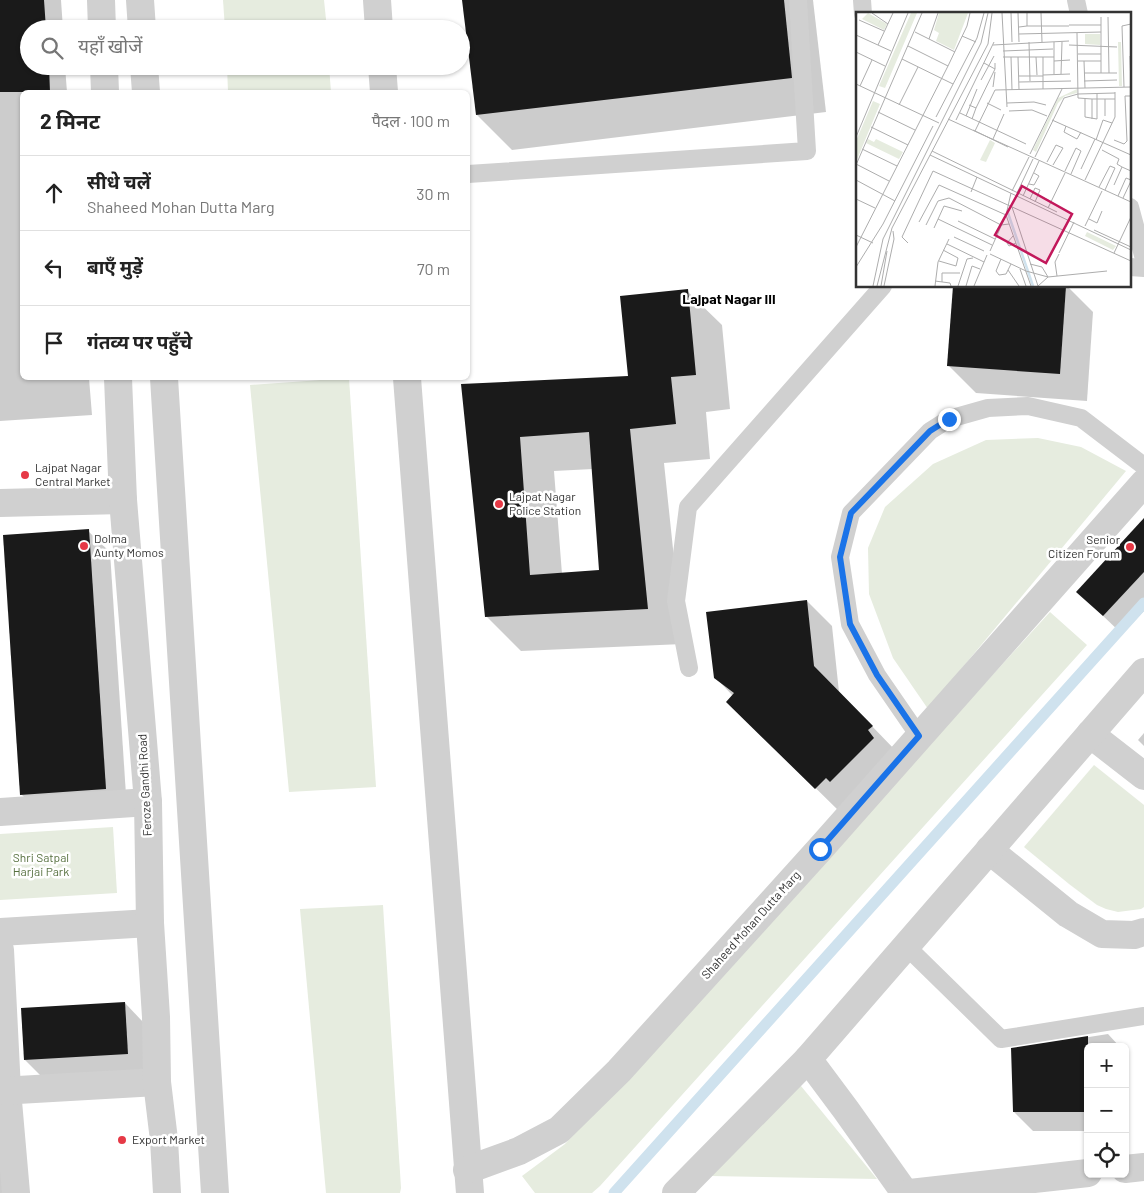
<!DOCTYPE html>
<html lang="hi">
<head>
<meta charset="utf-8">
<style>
	:root { --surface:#fff; --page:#f2f2f2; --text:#222; --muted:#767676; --line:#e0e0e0 }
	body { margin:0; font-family:Barlow,"Noto Sans Devanagari",sans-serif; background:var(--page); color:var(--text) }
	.controls { position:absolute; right:15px; bottom:15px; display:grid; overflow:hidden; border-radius:8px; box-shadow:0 1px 4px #0004 }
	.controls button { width:45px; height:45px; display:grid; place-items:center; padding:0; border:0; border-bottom:1px solid var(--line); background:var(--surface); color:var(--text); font:25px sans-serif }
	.stop { position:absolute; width:15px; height:15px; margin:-11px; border:4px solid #1a73e8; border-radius:50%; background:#fff }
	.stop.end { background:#1a73e8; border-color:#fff; box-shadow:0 1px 5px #0008 }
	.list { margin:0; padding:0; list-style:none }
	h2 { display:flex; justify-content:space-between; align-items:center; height:65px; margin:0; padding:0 20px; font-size:21px }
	h2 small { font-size:16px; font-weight:400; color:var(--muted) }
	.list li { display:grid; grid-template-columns:32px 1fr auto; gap:15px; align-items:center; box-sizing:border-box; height:75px; padding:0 20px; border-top:1px solid var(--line) }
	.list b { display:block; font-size:19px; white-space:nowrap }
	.list p { margin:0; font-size:16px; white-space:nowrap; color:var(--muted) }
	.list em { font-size:16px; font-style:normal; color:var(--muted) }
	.icon { flex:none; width:28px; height:28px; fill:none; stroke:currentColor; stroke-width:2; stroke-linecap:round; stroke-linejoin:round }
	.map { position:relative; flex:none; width:1144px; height:1193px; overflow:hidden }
	.search { position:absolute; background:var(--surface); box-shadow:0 1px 4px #0004; left:20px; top:20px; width:450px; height:55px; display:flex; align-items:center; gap:12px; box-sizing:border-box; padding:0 18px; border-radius:28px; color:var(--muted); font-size:19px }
	.panel { position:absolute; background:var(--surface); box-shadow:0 1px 4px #0004; left:20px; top:90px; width:450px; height:290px; border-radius:8px }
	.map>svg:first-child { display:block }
</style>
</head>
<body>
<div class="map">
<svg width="1144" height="1193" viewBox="0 0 1144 1193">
	<rect width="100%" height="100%" fill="#fff"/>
	<!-- green -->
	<g fill="#e6ecdf">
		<path d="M 223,0 L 324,0 L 327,29 L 225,29 Z"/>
		<path d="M 227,66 L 329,66 L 331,92 L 228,92 Z"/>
		<path d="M 349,378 L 376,787 L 289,792 L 250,385 Z"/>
		<path d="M 1038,438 L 1081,447 L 1126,471 L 928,709 L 893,658 L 869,594 L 868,548 L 885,507 L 933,464 L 986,440 Z"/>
		<path d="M 1050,612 L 1087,645 L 600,1186 L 592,1193 L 535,1193 L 522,1176 L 565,1144 Z"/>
		<path d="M 1094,765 L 1144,805 L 1144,907 L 1141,909 L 1118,912 L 1106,909 L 1097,905 L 1069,884 L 1024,847 Z"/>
		<path d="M 113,827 L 117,893 L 0,900 L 0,834 Z"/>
		<path d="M 383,905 L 401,1188 L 400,1193 L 326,1193 L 300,909 Z"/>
		<path d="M 792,1075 L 877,1179 L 710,1176 Z"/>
	</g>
	<!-- shadow -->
	<g fill="#0003" fill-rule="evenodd">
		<path d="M 0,0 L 61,0 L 63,29 L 29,29 L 29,66 L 65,66 L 67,92 L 22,92 L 22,378 L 89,378 L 92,415 L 0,421 Z"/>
		<path d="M 463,0 L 813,0 L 826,112 L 512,150 L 477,115 Z"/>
		<path d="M 954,286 L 1067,286 L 1093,312 L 1087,401 L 976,393 L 948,365 Z"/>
		<path d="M 687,291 L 722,325 L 730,409 L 706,412 L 710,459 L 664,463 L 683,644 L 521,651 L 486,616 L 462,385 L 629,377 ZM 593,469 L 601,571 L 562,574 L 554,471 Z"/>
		<path d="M 88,531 L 110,552 L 127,810 L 43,816 L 21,794 Z"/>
		<path d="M 1144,533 L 1144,611 L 1122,634 L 1078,592 Z"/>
		<path d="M 807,601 L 832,626 L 839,692 L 897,752 L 841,813 L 728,702 L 733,696 L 715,677 Z"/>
		<path d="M 1144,733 L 1144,746 L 1138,740 Z"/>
		<path d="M 125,1003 L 143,1022 L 146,1073 L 44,1079 L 25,1060 Z"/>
		<path d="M 1108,1034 L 1120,1047 L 1088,1047 L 1088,1131 L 1033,1131 L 1014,1112 L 1012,1049 Z"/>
		<path d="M 1125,1052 L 1126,1053 L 1125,1131 Z"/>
		<path d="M 0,1121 L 23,1193 L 0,1193 Z"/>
	</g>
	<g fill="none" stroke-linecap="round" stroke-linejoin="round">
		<!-- stream -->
		<path stroke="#cfe2ee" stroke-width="11" d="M 614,1193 L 1144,603"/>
	</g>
	<!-- building -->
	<g fill="#1a1a1a" fill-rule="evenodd">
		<path d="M 0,0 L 44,0 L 46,29 L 29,29 L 29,66 L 49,66 L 50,92 L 0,92 Z"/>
		<path d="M 462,0 L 784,0 L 792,78 L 476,115 Z"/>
		<path d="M 953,286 L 1066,286 L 1060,374 L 947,366 Z"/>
		<path d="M 688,289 L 696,375 L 671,377 L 676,424 L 630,429 L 648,609 L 485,617 L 461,384 L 628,376 L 620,296 ZM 589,432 L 599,570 L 530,575 L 520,437 Z"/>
		<path d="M 1144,518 L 1144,572 L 1103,616 L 1076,592 Z"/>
		<path d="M 89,529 L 106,789 L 20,795 L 3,535 Z"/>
		<path d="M 807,600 L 814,666 L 873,726 L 868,730 L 874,738 L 830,782 L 826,778 L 815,789 L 726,702 L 734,693 L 714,678 L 706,612 Z"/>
		<path d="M 125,1002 L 128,1054 L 24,1060 L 21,1008 Z"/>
		<path d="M 1088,1036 L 1088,1112 L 1013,1112 L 1011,1048 Z"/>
	</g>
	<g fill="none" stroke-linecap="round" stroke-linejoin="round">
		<!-- service -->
		<g stroke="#d0d0d0" stroke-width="18">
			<path d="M 862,0 L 863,14"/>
			<path d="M 1076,0 L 1079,14"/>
			<path d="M 468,174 L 807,151 L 798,0"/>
			<path d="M 1130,207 L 1144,259"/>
			<path d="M 1130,267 L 1144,268"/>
			<path d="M 689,668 L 676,601 L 688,507 L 883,286"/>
			<path d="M 919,736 L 877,675 L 850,624 L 840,557 L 851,513 L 930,431 L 949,419 L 988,408 L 1028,406 L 1081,418 L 1144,466"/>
			<path d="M 906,946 L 1001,1039 L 1144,1016"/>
		</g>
		<!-- minor -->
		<g stroke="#d0d0d0" stroke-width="28">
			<path d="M 377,0 L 379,29"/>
			<path d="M 382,66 L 384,92"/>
			<path d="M 407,378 L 470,1193"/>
			<path d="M 0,503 L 123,500"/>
			<path d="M 1090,734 L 1144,776"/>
			<path d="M 0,812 L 148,802"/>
			<path d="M 989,850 L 1068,914 L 1102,934 L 1134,935 L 1144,932"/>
			<path d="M 0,932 L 150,923"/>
			<path d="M 0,950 L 7,1090 L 16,1193"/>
			<path d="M 808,1059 L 846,1110 L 905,1193"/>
			<path d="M 0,1091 L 157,1082"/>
			<path d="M 1125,1169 L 1144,1167"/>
			<path d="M 467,1170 L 519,1151 L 559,1130 L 619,1071 L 820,849 L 1144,483"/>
			<path d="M 676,1193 L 808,1059 L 1144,672"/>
			<path d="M 910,1193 L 1088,1173"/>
		</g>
		<!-- tertiary -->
		<g stroke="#d0d0d0" stroke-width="28">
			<path d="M 101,0 L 102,29"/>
			<path d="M 140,0 L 142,29"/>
			<path d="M 104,66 L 105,92"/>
			<path d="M 144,66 L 146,92"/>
			<path d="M 118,378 L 123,500 L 148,802 L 150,923 L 156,1017 L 157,1082 L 164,1140 L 167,1193"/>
			<path d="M 164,378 L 215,1193"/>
		</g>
	</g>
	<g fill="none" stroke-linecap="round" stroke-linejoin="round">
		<!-- route -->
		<path stroke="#1a73e8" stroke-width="6" d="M 820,849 L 919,736 L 877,675 L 850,624 L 840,557 L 851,513 L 930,431 L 949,419"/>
	</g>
	<!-- markers -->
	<g fill="#e63946" stroke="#fff" stroke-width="2">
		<circle cx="25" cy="475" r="5"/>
		<circle cx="499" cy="504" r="5"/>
		<circle cx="84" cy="546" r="5"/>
		<circle cx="1130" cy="547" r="5"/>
		<circle cx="122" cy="1140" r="5"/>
	</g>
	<g text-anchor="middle" stroke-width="5" stroke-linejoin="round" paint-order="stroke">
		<!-- poi labels -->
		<g font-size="12" fill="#333" stroke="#fff" text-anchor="start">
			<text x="35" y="472">Lajpat Nagar<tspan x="35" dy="14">Central Market</tspan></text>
			<text x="509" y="501">Lajpat Nagar<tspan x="509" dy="14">Police Station</tspan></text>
			<text x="94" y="543">Dolma<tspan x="94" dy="14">Aunty Momos</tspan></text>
			<text x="1120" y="544" text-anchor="end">Senior<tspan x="1120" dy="14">Citizen Forum</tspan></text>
			<text x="132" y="1144">Export Market</text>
		</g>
		<!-- street labels -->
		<g font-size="12" fill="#333" stroke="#fff">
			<text transform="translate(145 785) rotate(-93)" y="4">Feroze Gandhi Road</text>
			<text transform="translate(751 925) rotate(-48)" y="4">Shaheed Mohan Dutta Marg</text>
		</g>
		<!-- park labels -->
		<g font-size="12" fill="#56703f" stroke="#fff">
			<text x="41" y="862">Shri Satpal<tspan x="41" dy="14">Harjai Park</tspan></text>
		</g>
		<!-- neighbourhood labels -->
		<g font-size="14" font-weight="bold" fill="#000" stroke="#fff">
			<text x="729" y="304">Lajpat Nagar III</text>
		</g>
	</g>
	<!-- overview -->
	<g transform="translate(856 12)">
		<rect width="275" height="275" fill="#fff"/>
		<path d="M 12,1 L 31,12 L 28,18 L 6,7 ZM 55,1 L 61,1 L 29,76 L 23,74 ZM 83,1 L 112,1 L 98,38 L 80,29 L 83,21 L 78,18 ZM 229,22 L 244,22 L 244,33 L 229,32 ZM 262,30 L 265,30 L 266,74 L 263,74 ZM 221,77 L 221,81 L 209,84 L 202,91 L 180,140 L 177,138 L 202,86 ZM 17,89 L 24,92 L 0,150 L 0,129 ZM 12,127 L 18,130 L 20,127 L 47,140 L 43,147 L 10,131 ZM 134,128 L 139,131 L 130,150 L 124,148 ZM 231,220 L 260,234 L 257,238 L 229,224 Z" fill="#e6ecdf"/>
		<path fill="none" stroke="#cfe2ee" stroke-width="2.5" d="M 152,201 L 177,274"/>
		<path fill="none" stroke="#adadad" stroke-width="1" d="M 16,1 L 32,12M 146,1 L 151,95M 155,1 L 156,30M 162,1 L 163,30M 185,1 L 186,30M 245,5 L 245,61M 252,5 L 253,61M 3,8 L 28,19M 213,13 L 245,13M 171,14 L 213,14M 163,15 L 171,14 L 171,1M 59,20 L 99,40M 221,21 L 222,86 L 236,87 L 236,107M 163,22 L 245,20M 0,23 L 35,39M 106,24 L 120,30M 73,27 L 82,1M 173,30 L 174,69M 198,30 L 198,62M 22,33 L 37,1M 137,33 L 213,29M 213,33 L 261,35M 52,34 L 92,54M 147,39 L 197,37M 0,40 L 29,54M 222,42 L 245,42M 274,44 L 275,75M 147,45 L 198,45M 155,45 L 156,78M 162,45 L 163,78M 180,45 L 181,63M 46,47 L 97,72M 198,49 L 214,48M 222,49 L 245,49M 228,49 L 229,76M 128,51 L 139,57 L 139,51M 228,61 L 261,61M 205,62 L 206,30M 187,63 L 214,62M 163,64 L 187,64M 125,68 L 138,44M 228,69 L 261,68M 163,70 L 215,69M 0,72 L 83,111M 4,74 L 16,48M 137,75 L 139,60M 268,75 L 266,14 L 275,12M 187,77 L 187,45M 229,87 L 229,105 L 241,107 L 241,81M 236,87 L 259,87M 249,87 L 249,104M 131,91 L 145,98M 151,91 L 178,90 L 190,93M 43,93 L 62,55M 113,93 L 120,96 L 116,107M 120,96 L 139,57M 153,99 L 176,98 L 191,104M 22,100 L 59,118M 104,101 L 170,132M 110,104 L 121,77M 80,105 L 121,26 L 128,1M 92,107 L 275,190M 100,108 L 138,30M 196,108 L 275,143M 210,114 L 208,120 L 221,127 L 225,120M 15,115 L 52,133M 117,118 L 152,135M 119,119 L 139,78 L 275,75M 0,125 L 52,1M 137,127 L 148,102M 240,128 L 247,108 L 256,111M 258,128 L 268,132 L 271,129 L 269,84 L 275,84M 6,137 L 41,154M 246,138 L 263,147 L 261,152 L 266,155M 76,139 L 201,200M 174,142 L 206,77M 74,143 L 275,238M 179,145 L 208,86 L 222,82 L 259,81M 191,150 L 200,133 L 207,136 L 197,153M 0,152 L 33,169M 0,153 L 66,1M 225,157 L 239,127M 209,159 L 220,136 L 225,139 L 215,162M 0,168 L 39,189M 229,168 L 259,105 L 259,80M 173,172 L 178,173 L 183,164 L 178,161M 258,173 L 266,155 L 275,159M 243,175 L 254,154 L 259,156 L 249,178M 156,179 L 173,145M 115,180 L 121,165M 155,181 L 150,203 L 175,274M 161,181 L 177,147M 182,183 L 196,190M 167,184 L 183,149M 262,184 L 270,166 L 275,168M 267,186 L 275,169M 0,187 L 19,196M 174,187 L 179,176 L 184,178 L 179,190M 156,195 L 182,274M 192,196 L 209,161M 82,207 L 136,233M 233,207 L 241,211 L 246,199M 102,209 L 139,227M 63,210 L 83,173 L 150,203 L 134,239M 70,213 L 82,189 L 93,186 L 145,213 L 153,212M 229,214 L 246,179M 78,216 L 88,194 L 106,199M 238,218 L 275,235M 0,223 L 17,231M 157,224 L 151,231 L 153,234 L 160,231M 98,225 L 128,239M 52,231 L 46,225 L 77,159 L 275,249M 91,232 L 128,250M 0,235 L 92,54 L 111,14 L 114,1M 203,241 L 218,210M 258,241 L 275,205M 134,242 L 170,259 L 192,265 L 251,259M 145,247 L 140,259 L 143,263 L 150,262 L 155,252M 83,249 L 100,254 L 102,246 L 87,238M 174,252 L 186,255 L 192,265 L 182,274M 0,255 L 27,212 L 77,114M 164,257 L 170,274M 152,258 L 163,274M 201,264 L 199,250 L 203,242M 79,269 L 94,271 L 95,274M 86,270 L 86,261 L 104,261M 17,274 L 27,227 L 125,31 L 132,1M 21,274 L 36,216 L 132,32 L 136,1M 25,274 L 31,239M 28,274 L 38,227 L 37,219M 79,274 L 82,250 L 93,227M 102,274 L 111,247 L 117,246M 110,274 L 116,254 L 124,257M 118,274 L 131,243"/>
		<path fill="#c2185b" fill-opacity="0.15" stroke="#c2185b" stroke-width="2.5" d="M 166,174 L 216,202 L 190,251 L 139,223 Z"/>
		<rect width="275" height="275" fill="none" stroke="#333" stroke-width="2.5"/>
	</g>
</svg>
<div class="controls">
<button>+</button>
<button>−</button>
<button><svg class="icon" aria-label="locate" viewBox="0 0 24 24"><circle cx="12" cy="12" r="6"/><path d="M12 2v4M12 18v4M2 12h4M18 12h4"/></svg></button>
</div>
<div class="stop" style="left:820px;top:849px"></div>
<div class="stop end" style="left:949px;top:419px"></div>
<div class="search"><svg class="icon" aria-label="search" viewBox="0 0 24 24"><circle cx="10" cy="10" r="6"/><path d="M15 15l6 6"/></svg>यहाँ खोजें</div>
<section class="panel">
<h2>2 मिनट<small>पैदल · 100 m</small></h2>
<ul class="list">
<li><svg class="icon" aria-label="ahead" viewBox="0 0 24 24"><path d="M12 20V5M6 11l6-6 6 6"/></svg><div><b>सीधे चलें</b><p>Shaheed Mohan Dutta Marg</p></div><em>30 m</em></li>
<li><svg class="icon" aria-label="left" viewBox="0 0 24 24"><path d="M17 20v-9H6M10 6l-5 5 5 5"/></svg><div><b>बाएँ मुड़ें</b></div><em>70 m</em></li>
<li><svg class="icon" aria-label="arrive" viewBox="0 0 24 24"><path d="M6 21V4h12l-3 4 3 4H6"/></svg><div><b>गंतव्य पर पहुँचे</b></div></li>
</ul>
</section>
</div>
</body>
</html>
